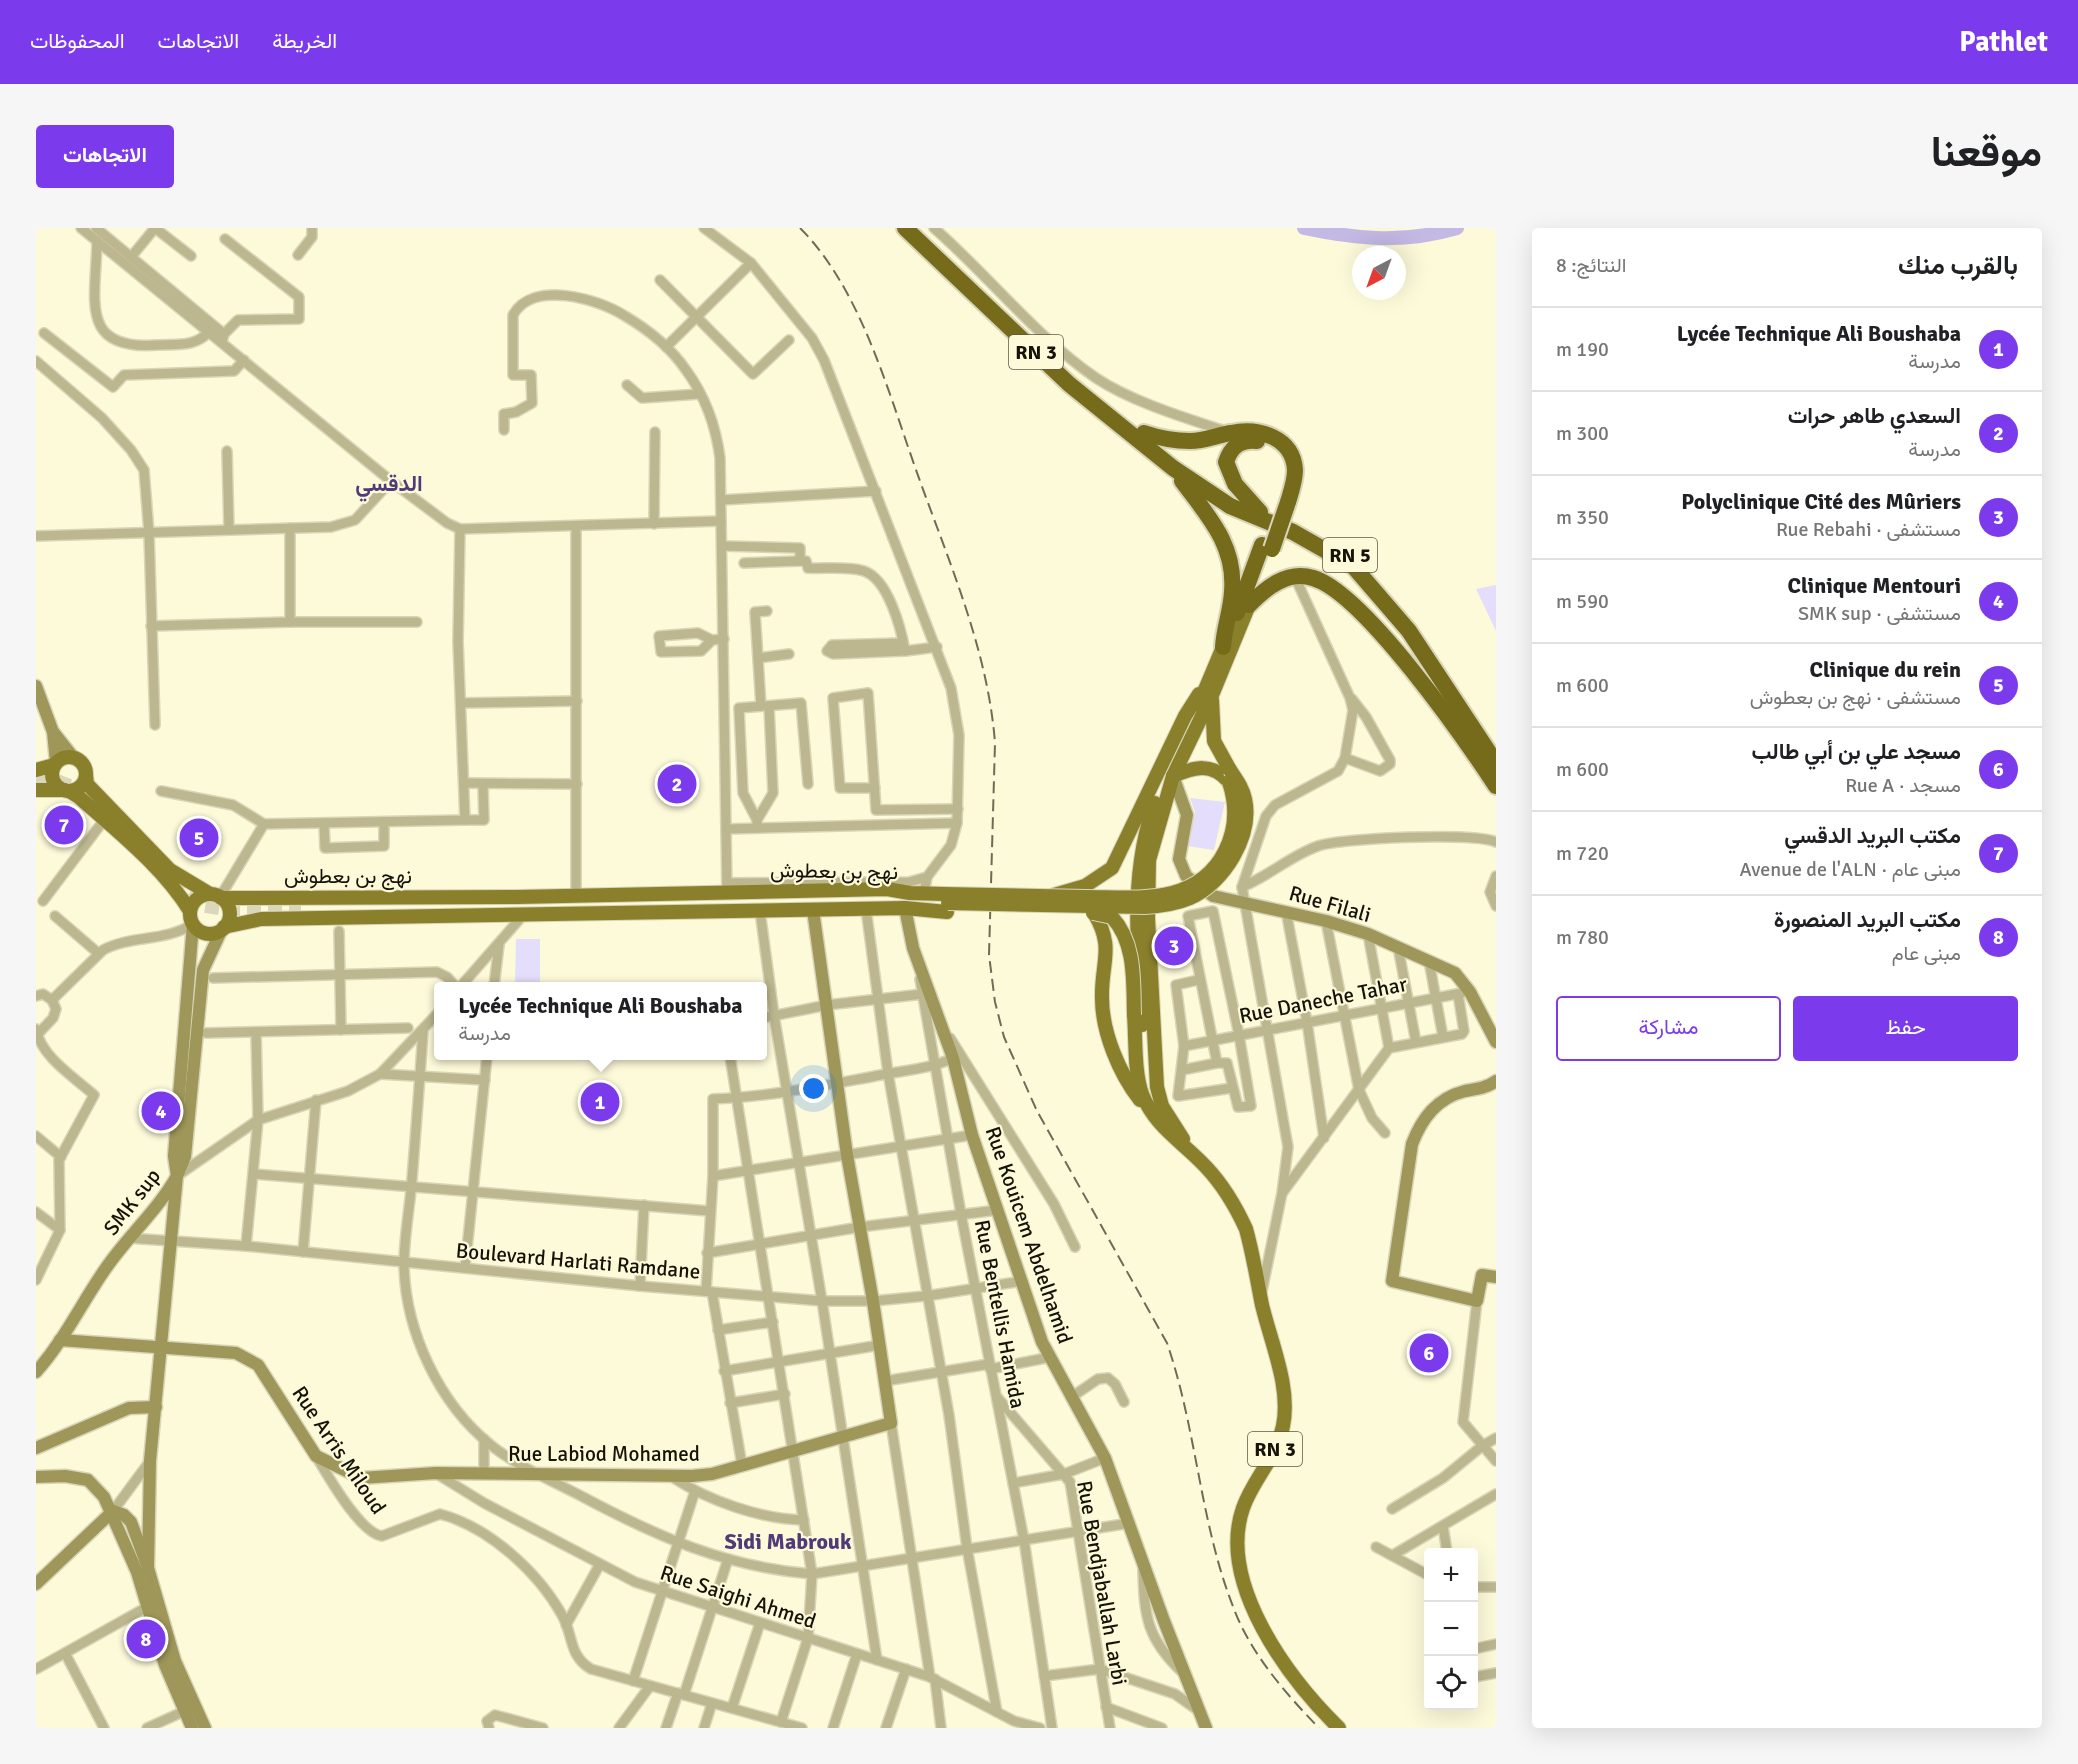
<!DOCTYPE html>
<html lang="ar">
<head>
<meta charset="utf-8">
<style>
	:root { --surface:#fff; --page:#f6f6f6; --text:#202124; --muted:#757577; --line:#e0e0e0; --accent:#7c3aed }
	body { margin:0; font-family:Signika,Vazirmatn,sans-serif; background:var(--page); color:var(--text); direction:rtl }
	.controls { position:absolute; right:18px; bottom:18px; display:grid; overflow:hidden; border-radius:6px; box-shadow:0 6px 24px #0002 }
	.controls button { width:54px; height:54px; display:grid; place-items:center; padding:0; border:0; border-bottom:2px solid var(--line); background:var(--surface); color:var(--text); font:30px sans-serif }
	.compass { position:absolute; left:1316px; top:18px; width:54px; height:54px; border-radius:50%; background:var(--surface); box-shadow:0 6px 24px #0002; rotate:221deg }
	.you { position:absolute; left:778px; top:861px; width:21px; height:21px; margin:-15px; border:4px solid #fff; border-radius:50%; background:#1a73e8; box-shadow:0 0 0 9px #1a73e833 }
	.badge { display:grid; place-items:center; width:39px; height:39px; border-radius:50%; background:var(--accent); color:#fff; font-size:20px; font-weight:700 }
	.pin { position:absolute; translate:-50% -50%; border:3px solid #fff; box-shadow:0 2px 6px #0006 }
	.popup { position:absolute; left:398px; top:754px; width:333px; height:78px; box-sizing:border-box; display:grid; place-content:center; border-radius:6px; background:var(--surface); filter:drop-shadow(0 2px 4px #0005); font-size:20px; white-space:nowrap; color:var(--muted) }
	.popup b { font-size:22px; color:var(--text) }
	.popup::after { content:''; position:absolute; left:50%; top:100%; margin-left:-12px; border:12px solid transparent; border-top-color:var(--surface) }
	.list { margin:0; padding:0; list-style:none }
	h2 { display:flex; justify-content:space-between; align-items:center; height:78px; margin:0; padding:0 24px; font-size:26px }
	h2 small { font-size:20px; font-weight:400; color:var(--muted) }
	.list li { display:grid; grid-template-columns:39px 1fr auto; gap:18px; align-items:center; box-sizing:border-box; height:84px; padding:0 24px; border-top:2px solid var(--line) }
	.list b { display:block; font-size:22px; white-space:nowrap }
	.list p { margin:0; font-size:20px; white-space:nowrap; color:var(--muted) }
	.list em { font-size:20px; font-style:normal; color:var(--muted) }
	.actions { display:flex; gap:12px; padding:18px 24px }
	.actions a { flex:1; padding:14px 0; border:2px solid var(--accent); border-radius:6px; text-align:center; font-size:21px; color:var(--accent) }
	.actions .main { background:var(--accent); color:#fff }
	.icon { flex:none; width:33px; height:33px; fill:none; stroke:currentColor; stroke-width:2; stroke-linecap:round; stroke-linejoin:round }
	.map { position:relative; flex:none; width:1460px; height:1500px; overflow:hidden; direction:ltr; border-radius:6px }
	header { display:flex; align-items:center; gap:36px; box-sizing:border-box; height:84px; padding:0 30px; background:var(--accent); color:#fff }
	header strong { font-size:28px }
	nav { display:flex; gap:33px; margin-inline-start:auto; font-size:21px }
	.intro { display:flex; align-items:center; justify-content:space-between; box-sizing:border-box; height:144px; padding:0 36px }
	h1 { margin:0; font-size:42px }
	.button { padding:15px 27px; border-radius:6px; background:var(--accent); color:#fff; font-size:21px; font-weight:700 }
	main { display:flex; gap:36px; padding:0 36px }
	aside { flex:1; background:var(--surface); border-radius:6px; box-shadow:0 6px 24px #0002 }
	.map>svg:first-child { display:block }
</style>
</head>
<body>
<header>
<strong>Pathlet</strong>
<nav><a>الخريطة</a><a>الاتجاهات</a><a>المحفوظات</a></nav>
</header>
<div class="intro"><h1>موقعنا</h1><a class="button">الاتجاهات</a></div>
<main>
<aside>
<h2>بالقرب منك<small>النتائج: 8</small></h2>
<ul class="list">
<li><span class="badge">1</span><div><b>Lycée Technique Ali Boushaba</b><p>مدرسة</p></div><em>190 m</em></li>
<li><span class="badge">2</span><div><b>السعدي طاهر حرات</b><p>مدرسة</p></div><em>300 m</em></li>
<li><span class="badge">3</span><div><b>Polyclinique Cité des Mûriers</b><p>مستشفى · Rue Rebahi</p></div><em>350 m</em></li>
<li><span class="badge">4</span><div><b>Clinique Mentouri</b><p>مستشفى · SMK sup</p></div><em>590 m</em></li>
<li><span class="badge">5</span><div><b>Clinique du rein</b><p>مستشفى · نهج بن بعطوش</p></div><em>600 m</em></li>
<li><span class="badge">6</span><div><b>مسجد علي بن أبي طالب</b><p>مسجد · Rue A</p></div><em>600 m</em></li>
<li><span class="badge">7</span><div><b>مكتب البريد الدقسي</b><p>مبنى عام · Avenue de l'ALN</p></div><em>720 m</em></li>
<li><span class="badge">8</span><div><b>مكتب البريد المنصورة</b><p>مبنى عام</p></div><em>780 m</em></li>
</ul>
<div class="actions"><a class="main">حفظ</a><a>مشاركة</a></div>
</aside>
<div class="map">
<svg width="1460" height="1500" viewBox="0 0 1460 1500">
	<rect width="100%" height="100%" fill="#fdfada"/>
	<!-- garden -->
	<g fill="#e4ddfb">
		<path d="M 1460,357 L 1460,403 L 1440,361 Z"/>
		<path d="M 1154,570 L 1189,574 L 1178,622 L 1151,618 L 1159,584 Z"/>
		<path d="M 480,711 L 504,711 L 504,758 L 479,758 Z"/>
	</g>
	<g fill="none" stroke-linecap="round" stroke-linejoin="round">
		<!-- river -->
		<path stroke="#c4b9e5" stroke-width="14" d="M 1268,0 C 1322,11 1367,16 1421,0"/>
		<!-- primary-tunnel -->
		<g stroke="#dad7ba" stroke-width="14" stroke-dasharray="14 7" stroke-linecap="butt">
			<path d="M 0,550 L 13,550 L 44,562"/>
			<path d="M 137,652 L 165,677 L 194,682 L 265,682"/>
		</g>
		<!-- street casing -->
		<g stroke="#d8d5b8" stroke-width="12">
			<g id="street">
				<path d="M 45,0 L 355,253 L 411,295 L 424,301 L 685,293"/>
				<path d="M 60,0 L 188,106"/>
				<path d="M 119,0 L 155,28"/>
				<path d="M 668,0 L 715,35 L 776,110 L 788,132 L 915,460 L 923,507 L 921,595 L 915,617 L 891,649 L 888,665"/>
				<path d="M 898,0 C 953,48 999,108 1060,150 C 1096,174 1150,190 1192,204"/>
				<path d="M 61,13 C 60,72 42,123 122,117 C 143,116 158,119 173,104"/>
				<path d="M 262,27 L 276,9 L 276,0"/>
				<path d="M 95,29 L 119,0"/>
				<path d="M 624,52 L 717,146 L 753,112"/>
				<path d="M 8,105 L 77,159 L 88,147 L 198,143 L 208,132"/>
				<path d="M 186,114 L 188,106 L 202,92 L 263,91 L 263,69 L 189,11"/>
				<path d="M 630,119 L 715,35"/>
				<path d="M 0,133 L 66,190 L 95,222 L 108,242 L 113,305 L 119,497"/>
				<path d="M 591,157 L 606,170 L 663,166"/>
				<path d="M 468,202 L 468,186 L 480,184 L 496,175 L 495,147 L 477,147 L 477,87 C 496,52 561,70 589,88 C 611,101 635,120 650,142 C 669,168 680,199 684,230 L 691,664"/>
				<path d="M 191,223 L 193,302"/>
				<path d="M 685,272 L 840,263"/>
				<path d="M 618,296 L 619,204"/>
				<path d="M 540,298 L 540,667"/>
				<path d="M 0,308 L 295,299 L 319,292 L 355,253"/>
				<path d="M 686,318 L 764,320 L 764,333 L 770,333 L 772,340 C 789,341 812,338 828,343 C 852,351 865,400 869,423 L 901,419"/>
				<path d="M 708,335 L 764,333"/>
				<path d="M 254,394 L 381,394"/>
				<path d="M 115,398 L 254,394 L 254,300"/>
				<path d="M 676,412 L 665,423 L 625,424 L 623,408 L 662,405 L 676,412 L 688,411"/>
				<path d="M 867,415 L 796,417 L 791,423 L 797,426 L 869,423"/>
				<path d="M 722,430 L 753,426"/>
				<path d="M 425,475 L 541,473"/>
				<path d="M 725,478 L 719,384 L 731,383"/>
				<path d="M 1309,530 L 1344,543 L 1354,536 L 1354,532 L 1330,489 L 1316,471"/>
				<path d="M 428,555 L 541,556"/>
				<path d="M 839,560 L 804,560 L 797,470 L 832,465 L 840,582 L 922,581"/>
				<path d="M 125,563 L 197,577 L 228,596 L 429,592 L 422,414 L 424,301"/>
				<path d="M 429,592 L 448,592 L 447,556"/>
				<path d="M 721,592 L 737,565 L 733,478"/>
				<path d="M 288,595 L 289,620 L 348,618 L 348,594"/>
				<path d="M 721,600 L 721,592 L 707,565 L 703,480 L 765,475 L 772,556"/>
				<path d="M 690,601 L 921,595"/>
				<path d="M 1460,648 L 1454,664 L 1460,678"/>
				<path d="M 691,655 L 873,654 L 891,649"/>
				<path d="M 1206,659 C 1233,648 1254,628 1282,618 C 1306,610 1439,604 1460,614"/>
				<path d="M 184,669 L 228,596"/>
				<path d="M 7,673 L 68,592"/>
				<path d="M 830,681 L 852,845 L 913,1187 L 931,1320 L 961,1484"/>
				<path d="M 724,683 L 738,787 L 786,1073 L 841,1432"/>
				<path d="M 1177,683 L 1203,807 L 1215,878 L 1202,879 L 1191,835 L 1181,835 L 1152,688 Z"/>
				<path d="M 1250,683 L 1271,794 L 1288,910"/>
				<path d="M 19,688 L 62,725"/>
				<path d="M 1290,693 L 1323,862 L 1336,890 L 1349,905"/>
				<path d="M 303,703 L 305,802"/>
				<path d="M 1332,706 L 1353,820"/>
				<path d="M 1362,719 L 1380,814"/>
				<path d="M 1393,733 L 1407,809"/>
				<path d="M 177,750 L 401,744 L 411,749 L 419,758"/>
				<path d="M 884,751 L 925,986 L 988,1312 L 1016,1500"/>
				<path d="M 1162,752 L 1140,757 L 1148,818 L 1142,868 L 1196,860"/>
				<path d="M 425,758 L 488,686"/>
				<path d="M 458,758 L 463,717"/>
				<path d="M 0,768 L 7,766 L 16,772 L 20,781 L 17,790 L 1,807"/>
				<path d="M 16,772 L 67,722 C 95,707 129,714 157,696"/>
				<path d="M 726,790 L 791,777 L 887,766 L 891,763"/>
				<path d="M 0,801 C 5,829 38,849 58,867 L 23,932 L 24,1002 L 0,1052"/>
				<path d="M 387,802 C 384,851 380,901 376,951 C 374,979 368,1008 368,1036 C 369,1103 403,1176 456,1218 C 482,1239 517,1253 547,1269 C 622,1309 690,1339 776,1346 L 1094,1295"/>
				<path d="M 170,805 L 372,800"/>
				<path d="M 914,810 L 1018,976 L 1039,1019"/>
				<path d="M 1148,818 L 1426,765"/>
				<path d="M 694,828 L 776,1346 L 772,1410 L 745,1494"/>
				<path d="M 1146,842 L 1181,835"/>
				<path d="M 344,846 L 449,852"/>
				<path d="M 0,908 L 25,929"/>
				<path d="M 218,946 L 673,983"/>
				<path d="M 141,948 L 222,892 L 312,863 L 344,846 L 402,785"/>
				<path d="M 677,948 L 936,907"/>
				<path d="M 1247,964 L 1353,820 L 1426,806 L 1428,803 L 1422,766"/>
				<path d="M 0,984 L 24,1002"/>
				<path d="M 92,1010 L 210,1018 L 604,1058 L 786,1073 L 837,1073 L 890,1068 L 987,1053"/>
				<path d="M 210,1018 L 222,892 L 220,804"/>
				<path d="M 267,1024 L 280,872"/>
				<path d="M 671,1025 L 824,999 L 962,982"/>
				<path d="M 429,1040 L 451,828"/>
				<path d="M 604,1058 L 608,977"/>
				<path d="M 670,1063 L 677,948 L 677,871 C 734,869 790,857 845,847 C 870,842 894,841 917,830"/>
				<path d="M 1226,1063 L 1246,965 L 1252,919 L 1206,659 L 1230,588 L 1239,577 L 1302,543 L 1309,530 L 1317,482 L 1314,470 L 1259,349"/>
				<path d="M 676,1064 L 706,1237"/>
				<path d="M 1441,1073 L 1427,1194 L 1460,1233"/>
				<path d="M 682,1102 L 737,1094"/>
				<path d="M 954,1141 L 1015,1129"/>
				<path d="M 688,1143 L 844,1117"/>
				<path d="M 849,1153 L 953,1136"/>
				<path d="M 1037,1168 L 1062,1151 L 1072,1150 L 1079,1156 L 1088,1174"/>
				<path d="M 961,1169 L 1034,1254 L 1074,1500"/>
				<path d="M 694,1175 L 749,1166"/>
				<path d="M 855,1195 L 894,1449"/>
				<path d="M 280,1228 C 292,1248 324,1305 346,1308 L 404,1286 C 453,1299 502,1344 526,1387 C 538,1408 532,1427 555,1441 L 766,1500"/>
				<path d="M 401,1246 L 448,1275 L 599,1354 L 894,1449 L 978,1493 L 1004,1500"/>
				<path d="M 448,1246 L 448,1211"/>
				<path d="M 636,1249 C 673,1273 724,1291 768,1292"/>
				<path d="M 977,1255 L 1028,1246 L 1069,1230"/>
				<path d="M 1356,1281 L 1407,1250 L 1446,1218 L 1460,1210"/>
				<path d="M 77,1283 L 114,1233"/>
				<path d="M 1407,1298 L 1411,1324"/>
				<path d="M 1340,1319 L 1392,1347"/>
				<path d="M 1357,1327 L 1460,1266"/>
				<path d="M 1107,1341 C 1108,1388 1111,1411 1146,1444"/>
				<path d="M 1438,1359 L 1460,1359"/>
				<path d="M 530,1397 L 564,1336"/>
				<path d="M 1438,1421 L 1460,1416"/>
				<path d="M 29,1425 L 68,1500"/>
				<path d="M 0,1441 L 113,1378"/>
				<path d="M 1008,1448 L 1064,1441 L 1139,1466 L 1163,1483"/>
				<path d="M 1438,1449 L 1460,1445"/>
				<path d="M 899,1451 L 905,1500"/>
				<path d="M 597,1453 L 659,1263"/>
				<path d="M 648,1467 L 692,1331"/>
				<path d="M 1070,1479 L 1126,1500"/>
				<path d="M 696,1480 L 724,1395"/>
				<path d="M 111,1500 L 153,1481"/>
				<path d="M 453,1500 L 451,1493 L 459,1487 L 507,1500"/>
				<path d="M 583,1500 L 614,1458"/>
				<path d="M 630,1500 L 642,1465"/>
				<path d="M 668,1500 L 676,1475"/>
				<path d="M 797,1500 L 821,1426"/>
				<path d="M 850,1500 L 870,1441"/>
			</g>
		</g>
		<!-- secondary casing -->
		<g stroke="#d8d5b8" stroke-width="15">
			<g id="secondary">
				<path d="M 0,458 L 17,504 L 20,534"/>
				<path d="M 18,505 L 37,529"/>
				<path d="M 1137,548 L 1151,587 L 1143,631 L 1150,648 L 1177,668 L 1290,693 L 1332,706 L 1419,745 L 1434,764 L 1460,814"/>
				<path d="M 869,680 L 877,720 L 917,830 L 936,907 L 1006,1114 L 1069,1230 L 1128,1393 L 1170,1500"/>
				<path d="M 1460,853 C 1451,860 1440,861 1429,863 C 1401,870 1386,890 1376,916 L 1356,1053 L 1441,1073 L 1446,1047 L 1460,1049"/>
				<path d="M 24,1112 L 200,1125 L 222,1137 L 280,1228 L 325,1250 L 400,1245 L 656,1248 L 676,1246 L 855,1195 L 837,1073 L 811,927 L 777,682"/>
				<path d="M 0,1144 C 28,1113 46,1074 70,1040 C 92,1008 122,982 141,948 L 138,928 L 157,696"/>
				<path d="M 0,1220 L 93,1180 L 120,1179"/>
				<path d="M 0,1249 L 29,1248 L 52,1252 L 68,1269 L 101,1344 L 129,1437 L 156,1500"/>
				<path d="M 77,1283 L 88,1287 L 95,1294 L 112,1340 L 139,1433 L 169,1500"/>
				<path d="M 112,1340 L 114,1233 L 141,948 L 149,929 L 167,742 L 186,701"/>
				<path d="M 0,1356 L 77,1283"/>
			</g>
		</g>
		<!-- primary casing -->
		<g stroke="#d8d5b8" stroke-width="16">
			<g id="primary">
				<path d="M 1176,472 L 1178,513 L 1194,542"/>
				<path d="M 1163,476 L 1187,419"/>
				<circle cx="33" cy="546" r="17"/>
				<path d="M 0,542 L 18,537"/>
				<path d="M 50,547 L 51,556 L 134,642 L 174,666"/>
				<path d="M 1137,548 C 1159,539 1176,534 1193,554"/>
				<path d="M 0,562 L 28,562"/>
				<path d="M 33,563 L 43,569 C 81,603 127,639 154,683"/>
				<circle cx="174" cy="686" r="20"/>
				<path d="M 1018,667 L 1049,658 L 1076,640 L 1149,488 L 1163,466"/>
				<path d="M 185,670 L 481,669 L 851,661 L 874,665 L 908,666"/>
				<path d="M 1058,685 C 1079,720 1065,734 1066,770 C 1066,804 1083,845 1104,872"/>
				<path d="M 188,699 L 225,691 L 869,680 L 911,684"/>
				<path d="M 1098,787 C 1100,812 1098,843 1106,866 C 1119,899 1147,914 1170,939 C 1187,957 1200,979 1210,1001 C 1217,1026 1221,1052 1226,1077 C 1235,1115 1255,1159 1247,1198 C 1241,1229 1217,1251 1207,1280 C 1181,1355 1252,1450 1303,1500"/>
				<path d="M 1106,797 C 1102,724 1093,645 1119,575"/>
				<path d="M 1147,911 L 1126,878 L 1121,859 L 1112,690 L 1113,632 L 1137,548 L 1176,467 L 1213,377"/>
			</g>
		</g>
		<!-- highway casing -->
		<g stroke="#d8d5b8" stroke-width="20">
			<g id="highway">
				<path d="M 869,0 L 1033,156 L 1137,240 L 1194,278 L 1257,304 L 1317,338 L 1373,403 L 1460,535"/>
				<path d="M 1108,205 C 1123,210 1138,213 1154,213 C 1169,213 1181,207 1195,205 C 1222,199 1257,209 1259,242 C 1259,253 1255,264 1252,274"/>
				<path d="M 1221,213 C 1204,211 1195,219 1190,234 L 1199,256 L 1224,284"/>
				<path d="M 1146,253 C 1172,288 1200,317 1196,364 C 1195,383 1188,400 1187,419"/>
				<path d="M 1213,377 C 1230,360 1251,342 1277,350 C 1328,365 1429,511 1460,558"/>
				<path d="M 1201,385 L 1226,317"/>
			</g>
		</g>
		<!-- street -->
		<use href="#street" stroke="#bcb78f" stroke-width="9"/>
		<!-- secondary -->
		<use href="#secondary" stroke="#9f9759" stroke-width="12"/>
		<!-- primary -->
		<use href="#primary" stroke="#8a802c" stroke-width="14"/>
		<!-- highway -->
		<use href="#highway" stroke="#756b1b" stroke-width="16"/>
		<!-- rail -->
		<path stroke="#6e6c59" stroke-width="2" stroke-dasharray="12 6" stroke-linecap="butt" d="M 764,0 C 827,63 854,171 884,253 C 915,339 952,424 959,515 L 953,727 L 959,774 L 968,809 L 1001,883 L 1131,1115 C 1161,1202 1164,1296 1198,1381 C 1215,1426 1250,1466 1283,1500"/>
		<!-- primary-bridge casing -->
		<g stroke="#d8d5b8" stroke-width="16" stroke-linecap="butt">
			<g id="primary-bridge">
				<path d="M 908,666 C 955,667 1002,668 1050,669 C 1077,669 1109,672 1136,665 C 1186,652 1209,602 1193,554"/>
				<path d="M 912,675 L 1109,679 C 1125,678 1140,676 1154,670 C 1188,655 1217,608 1209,571 C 1207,560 1200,551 1194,542"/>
				<path d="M 1057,685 L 1076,689 C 1100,715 1097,754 1098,787"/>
			</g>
		</g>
		<!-- highway-bridge casing -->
		<g stroke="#d8d5b8" stroke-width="20" stroke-linecap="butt">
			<path id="highway-bridge" d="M 1236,321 L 1252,274"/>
		</g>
		<!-- primary-bridge -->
		<use href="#primary-bridge" stroke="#8a802c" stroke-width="14"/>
		<!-- highway-bridge -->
		<use href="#highway-bridge" stroke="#756b1b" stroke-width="16"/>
	</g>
	<g text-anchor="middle" stroke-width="4.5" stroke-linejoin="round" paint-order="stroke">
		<!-- shield labels -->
		<g fill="#fdfada" stroke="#5b5847" stroke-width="1.5">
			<rect x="973" y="107" width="54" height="34" rx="4.5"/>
			<rect x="1287" y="310" width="54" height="34" rx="4.5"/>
			<rect x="1212" y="1204" width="54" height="34" rx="4.5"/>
		</g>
		<g font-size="20" font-weight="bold" fill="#151308">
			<text x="1000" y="131">RN 3</text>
			<text x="1314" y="334">RN 5</text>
			<text x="1239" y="1228">RN 3</text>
		</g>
		<!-- street labels -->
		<g font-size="21" fill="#151308" stroke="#fdfada">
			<text transform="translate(798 643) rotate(1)" y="7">نهج بن بعطوش</text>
			<text x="312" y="655">نهج بن بعطوش</text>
			<text transform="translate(1294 676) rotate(16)" y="7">Rue Filali</text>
			<text transform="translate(1287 772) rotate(-11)" y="7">Rue Daneche Tahar</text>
			<text transform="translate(96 974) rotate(-52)" y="7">SMK sup</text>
			<text transform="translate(993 1007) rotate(71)" y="7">Rue Kouicem Abdelhamid</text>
			<text transform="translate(542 1033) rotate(5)" y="7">Boulevard Harlati Ramdane</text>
			<text transform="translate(964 1086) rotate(79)" y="7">Rue Bentellis Hamida</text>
			<text transform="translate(303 1222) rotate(56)" y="7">Rue Arris Miloud</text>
			<text x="568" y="1233">Rue Labiod Mohamed</text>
			<text transform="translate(1066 1355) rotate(80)" y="7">Rue Bendjaballah Larbi</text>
			<text transform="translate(702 1369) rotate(18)" y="7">Rue Saighi Ahmed</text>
		</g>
		<!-- neighbourhood labels -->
		<g font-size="22" font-weight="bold" fill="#4f3b78" stroke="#fdfada">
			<text x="353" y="263">الدقسي</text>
			<text x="752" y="1321">Sidi Mabrouk</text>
		</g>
	</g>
</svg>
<div class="controls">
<button>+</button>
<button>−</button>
<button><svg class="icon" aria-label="locate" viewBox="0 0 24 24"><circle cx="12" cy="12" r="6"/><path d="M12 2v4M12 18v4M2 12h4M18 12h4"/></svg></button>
</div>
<svg class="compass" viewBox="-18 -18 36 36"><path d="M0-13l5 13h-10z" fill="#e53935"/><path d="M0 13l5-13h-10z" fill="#757577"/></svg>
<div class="you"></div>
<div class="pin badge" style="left:564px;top:874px">1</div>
<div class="popup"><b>Lycée Technique Ali Boushaba</b>مدرسة</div>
<div class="pin badge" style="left:641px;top:556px">2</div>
<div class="pin badge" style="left:1138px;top:718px">3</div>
<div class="pin badge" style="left:125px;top:883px">4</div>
<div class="pin badge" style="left:163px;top:610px">5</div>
<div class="pin badge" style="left:1393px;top:1125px">6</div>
<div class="pin badge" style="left:28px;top:597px">7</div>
<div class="pin badge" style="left:110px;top:1411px">8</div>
</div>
</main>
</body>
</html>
